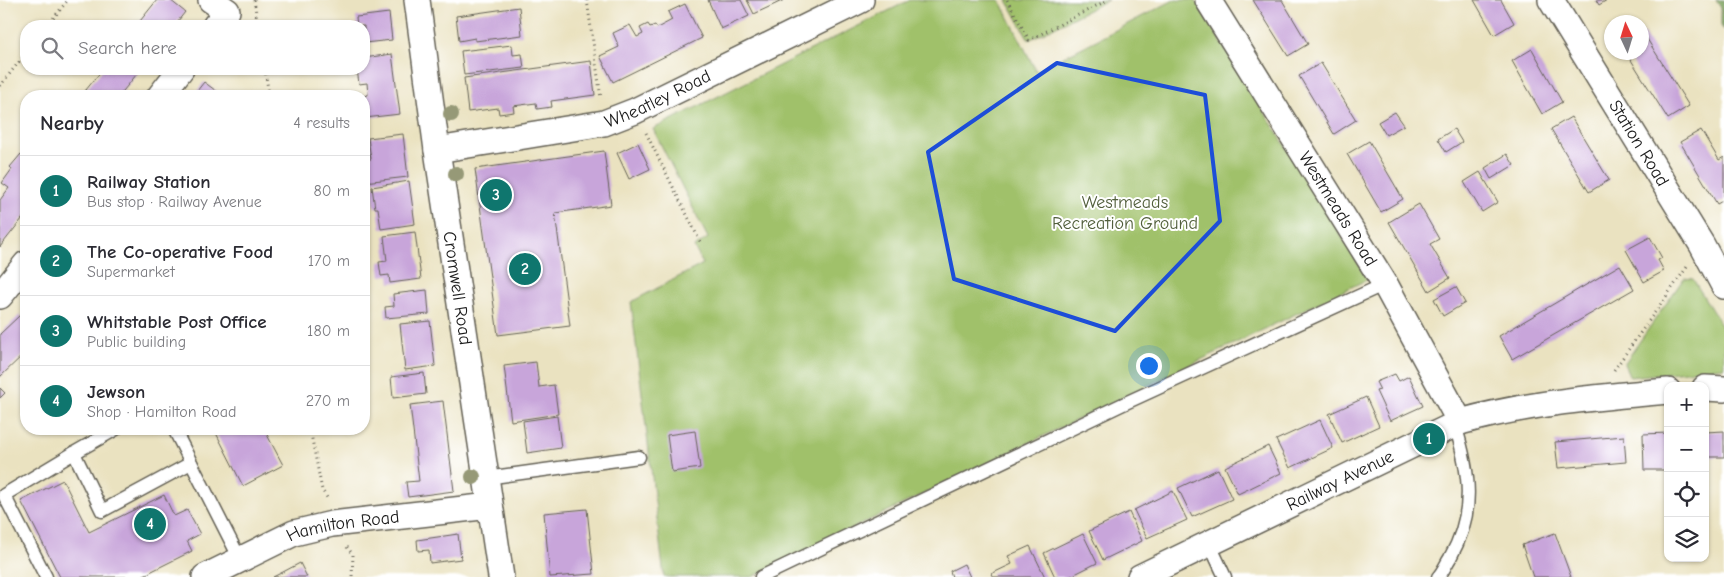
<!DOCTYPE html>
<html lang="en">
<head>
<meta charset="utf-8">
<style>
	:root { --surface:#fff; --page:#f7f7f7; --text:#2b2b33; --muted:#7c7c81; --line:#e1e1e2; --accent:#0f766e }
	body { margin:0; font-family:"Comic Neue",sans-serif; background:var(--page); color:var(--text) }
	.controls { position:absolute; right:15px; bottom:15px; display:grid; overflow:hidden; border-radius:10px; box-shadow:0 1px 4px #0004 }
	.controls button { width:45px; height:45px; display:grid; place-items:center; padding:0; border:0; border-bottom:1px solid var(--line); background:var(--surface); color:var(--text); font:25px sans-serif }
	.compass { position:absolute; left:1604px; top:15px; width:45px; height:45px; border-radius:50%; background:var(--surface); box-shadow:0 1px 4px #0004; rotate:356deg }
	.you { position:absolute; left:1148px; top:365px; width:18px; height:18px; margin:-12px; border:4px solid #fff; border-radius:50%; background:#1a73e8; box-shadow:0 0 0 8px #1a73e833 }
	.badge { display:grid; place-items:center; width:32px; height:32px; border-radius:50%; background:var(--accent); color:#fff; font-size:16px; font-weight:700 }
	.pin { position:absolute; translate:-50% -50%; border:2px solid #fff; box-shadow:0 1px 5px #0006 }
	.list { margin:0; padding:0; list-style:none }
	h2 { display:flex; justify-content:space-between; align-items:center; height:65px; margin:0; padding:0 20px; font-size:21px }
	h2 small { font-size:16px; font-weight:400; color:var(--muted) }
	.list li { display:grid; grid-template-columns:32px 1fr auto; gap:15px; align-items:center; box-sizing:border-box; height:70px; padding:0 20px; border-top:1px solid var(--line) }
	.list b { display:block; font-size:19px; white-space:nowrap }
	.list p { margin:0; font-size:16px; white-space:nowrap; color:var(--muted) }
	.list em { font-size:16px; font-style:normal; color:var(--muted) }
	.icon { flex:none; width:28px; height:28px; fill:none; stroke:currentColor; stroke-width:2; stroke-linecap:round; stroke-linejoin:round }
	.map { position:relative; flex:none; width:1724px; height:577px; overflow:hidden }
	.search { position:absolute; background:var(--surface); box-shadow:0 1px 4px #0004; left:20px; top:20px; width:350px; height:55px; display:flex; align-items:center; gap:12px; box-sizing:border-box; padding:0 18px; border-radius:20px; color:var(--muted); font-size:19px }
	.panel { position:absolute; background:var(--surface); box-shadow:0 1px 4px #0004; left:20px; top:90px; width:350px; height:345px; border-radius:20px }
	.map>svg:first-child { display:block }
</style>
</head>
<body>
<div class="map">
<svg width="1724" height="577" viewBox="0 0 1724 577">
	<rect width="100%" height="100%" fill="#fff"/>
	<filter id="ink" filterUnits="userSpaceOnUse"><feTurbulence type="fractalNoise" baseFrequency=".02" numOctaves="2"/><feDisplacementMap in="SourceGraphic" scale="10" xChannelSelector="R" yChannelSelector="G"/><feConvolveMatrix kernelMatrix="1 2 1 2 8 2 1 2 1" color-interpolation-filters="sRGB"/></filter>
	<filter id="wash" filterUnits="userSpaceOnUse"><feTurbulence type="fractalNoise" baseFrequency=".0096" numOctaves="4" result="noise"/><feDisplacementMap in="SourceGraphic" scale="20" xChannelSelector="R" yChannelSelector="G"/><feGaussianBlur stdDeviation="1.12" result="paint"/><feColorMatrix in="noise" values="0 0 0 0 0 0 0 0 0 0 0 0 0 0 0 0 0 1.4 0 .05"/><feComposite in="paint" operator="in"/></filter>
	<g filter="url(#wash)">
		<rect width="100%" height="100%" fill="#eae2c0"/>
		<!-- green -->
		<g fill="#a0c16a" stroke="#5e6e43">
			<path d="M 910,0 L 1000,0 L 1036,71 L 1174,0 L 1195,0 L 1368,279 L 752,577 L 664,577 L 631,302 L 703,264 L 694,247 L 708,238 L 653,129 Z"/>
			<path d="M 1007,0 L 1108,0 L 1029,40 Z"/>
			<path d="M 1684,278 L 1693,279 L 1724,330 L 1724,367 L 1630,377 L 1624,364 Z"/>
		</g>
		<!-- forest -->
		<path fill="#80a75e" stroke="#4e623d" d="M 1716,0 L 1724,0 L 1724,30 L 1721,26 L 1721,8 Z"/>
		<g id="blocks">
			<!-- building -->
			<g fill="#c8a5da">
				<path d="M 157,0 L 170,0 L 185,12 L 174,26 L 136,26 Z"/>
				<path d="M 708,0 L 741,0 L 749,16 L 721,29 Z"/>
				<path d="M 747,0 L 784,0 L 754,14 Z"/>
				<path d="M 1253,0 L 1282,0 L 1308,44 L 1288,56 Z"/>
				<path d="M 1474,0 L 1501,0 L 1514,23 L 1494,35 Z"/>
				<path d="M 1596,0 L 1607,0 L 1599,5 Z"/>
				<path d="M 685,4 L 702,38 L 613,82 L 600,56 L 619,47 L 613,33 L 630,25 L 637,37 L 643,34 L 640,28 L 648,24 L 650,27 L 655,25 L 657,28 L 672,20 L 668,12 Z"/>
				<path d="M 519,7 L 522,35 L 475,41 L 475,38 L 459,41 L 456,16 Z"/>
				<path d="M 389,13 L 392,40 L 364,43 L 364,26 L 357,26 L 356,17 Z"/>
				<path d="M 1642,31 L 1689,106 L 1668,119 L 1626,52 L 1642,52 Z"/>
				<path d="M 512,45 L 513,55 L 522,54 L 524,68 L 464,75 L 461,51 Z"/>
				<path d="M 1532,49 L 1562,102 L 1542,114 L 1512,61 Z"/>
				<path d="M 392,54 L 400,114 L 365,118 L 364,96 L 368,95 L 367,83 L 359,84 L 357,69 L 364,69 L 364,58 Z"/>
				<path d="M 591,61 L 595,95 L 551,101 L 552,107 L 537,109 L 536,103 L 513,106 L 514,112 L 499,114 L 498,108 L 468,112 L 464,78 Z"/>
				<path d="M 1321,63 L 1356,120 L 1334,134 L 1299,76 Z"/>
				<path d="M 103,69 L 141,69 L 119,96 L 81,96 Z"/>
				<path d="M 204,82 L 223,96 L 193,96 Z"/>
				<path d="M 1395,112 L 1404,125 L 1386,135 L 1378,122 Z"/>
				<path d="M 1571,117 L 1609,180 L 1589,192 L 1551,129 Z"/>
				<path d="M 1454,129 L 1462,142 L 1446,152 L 1438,139 Z"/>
				<path d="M 1701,130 L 1719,160 L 1724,157 L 1724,200 L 1717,204 L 1680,142 Z"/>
				<path d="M 403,134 L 408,177 L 364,182 L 364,160 L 371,159 L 368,138 Z"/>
				<path d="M 1369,141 L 1403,199 L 1381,212 L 1347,154 Z"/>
				<path d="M 638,143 L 650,169 L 629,179 L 617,153 Z"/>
				<path d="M 604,151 L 611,205 L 555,213 L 570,326 L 498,335 L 475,169 Z"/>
				<path d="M 21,154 L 26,158 L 26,214 L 0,247 L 0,200 L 9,188 L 2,183 L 12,169 L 10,167 Z"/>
				<path d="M 1507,154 L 1514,165 L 1491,179 L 1485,168 Z"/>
				<path d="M 1480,172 L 1498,202 L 1482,212 L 1464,182 Z"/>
				<path d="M 409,181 L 415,224 L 381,229 L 378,208 L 375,208 L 372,187 Z"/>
				<path d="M 1419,204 L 1439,239 L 1430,244 L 1450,278 L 1429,291 L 1389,222 Z"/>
				<path d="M 415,232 L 421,279 L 390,283 L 389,275 L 381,276 L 379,262 L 387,261 L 384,236 Z"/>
				<path d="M 1650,237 L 1662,258 L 1658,260 L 1664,271 L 1644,282 L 1626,250 Z"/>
				<path d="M 1620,265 L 1634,289 L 1512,359 L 1499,336 Z"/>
				<path d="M 1456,287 L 1465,303 L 1443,316 L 1434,299 Z"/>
				<path d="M 427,290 L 429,314 L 386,318 L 385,307 L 394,306 L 393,294 Z"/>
				<path d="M 20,315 L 26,321 L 26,352 L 0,377 L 0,334 Z"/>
				<path d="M 430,321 L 435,366 L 405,370 L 400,324 Z"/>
				<path d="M 536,362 L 539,387 L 554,385 L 558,414 L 511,421 L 504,366 Z"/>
				<path d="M 424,373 L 426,394 L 393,398 L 391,377 Z"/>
				<path d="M 1395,374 L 1399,381 L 1409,376 L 1423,406 L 1390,421 L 1376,391 L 1380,390 L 1376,382 Z"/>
				<path d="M 0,388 L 5,393 L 0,398 Z"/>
				<path d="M 1366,397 L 1379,426 L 1342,443 L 1329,414 Z"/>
				<path d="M 443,401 L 454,491 L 408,497 L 406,482 L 419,481 L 410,405 Z"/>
				<path d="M 557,416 L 561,448 L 527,453 L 523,421 Z"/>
				<path d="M 1320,420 L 1333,448 L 1290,468 L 1276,440 Z"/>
				<path d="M 214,429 L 264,429 L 283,465 L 243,486 Z"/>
				<path d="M 695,431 L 700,468 L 672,472 L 667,435 Z"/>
				<path d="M 1724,431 L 1724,457 L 1705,457 L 1705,432 Z"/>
				<path d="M 1668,433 L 1668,470 L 1644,470 L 1643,434 Z"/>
				<path d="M 1624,436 L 1626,462 L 1558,468 L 1555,442 Z"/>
				<path d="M 1268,446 L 1281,473 L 1238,494 L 1225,467 Z"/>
				<path d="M 1218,469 L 1232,499 L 1192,517 L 1178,488 Z"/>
				<path d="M 63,480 L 89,532 L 164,495 L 174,516 L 187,510 L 200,534 L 187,541 L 192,551 L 140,577 L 60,577 L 21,501 Z"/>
				<path d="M 1173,491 L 1187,520 L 1147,538 L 1134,510 Z"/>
				<path d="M 587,509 L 594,574 L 550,577 L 544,513 Z"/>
				<path d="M 1129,512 L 1142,541 L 1103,560 L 1089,531 Z"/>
				<path d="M 1555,533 L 1571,577 L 1533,577 L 1522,545 Z"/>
				<path d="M 458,534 L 461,559 L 430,563 L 429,550 L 418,551 L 417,540 Z"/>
				<path d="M 1083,534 L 1097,563 L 1069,577 L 1055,577 L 1044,553 Z"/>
				<path d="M 1030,546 L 1045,577 L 993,577 L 991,574 L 1012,564 L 1008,556 Z"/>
				<path d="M 300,563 L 307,577 L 273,577 L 283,572 Z"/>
				<path d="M 964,564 L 970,577 L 952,577 L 950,571 Z"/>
			</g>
		</g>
	</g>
	<g filter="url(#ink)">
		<use href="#blocks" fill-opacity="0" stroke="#646155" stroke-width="1"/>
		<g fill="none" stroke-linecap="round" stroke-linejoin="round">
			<!-- service casing -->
			<g stroke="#646155" stroke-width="15">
				<g id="service">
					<path d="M 116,429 L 74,453 L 102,511 L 191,463"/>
					<path d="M 174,429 L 240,559"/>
					<path d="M 486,478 L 639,457"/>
					<path d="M 1209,543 L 1225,577"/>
					<path d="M 46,577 L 4,495 L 74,453"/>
					<path d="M 761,577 L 1121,405 L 1385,284"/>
					<path d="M 1438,577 C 1443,572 1446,564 1450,558 C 1476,512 1470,473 1455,425"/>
				</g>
			</g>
			<!-- minor casing -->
			<g stroke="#646155" stroke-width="28">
				<g id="minor">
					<path d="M 211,0 L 227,11 L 215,26"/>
					<path id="s1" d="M 417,0 L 437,150 L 501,577"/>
					<path id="s2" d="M 1208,0 L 1385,284 L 1460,422"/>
					<path id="s3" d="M 1551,0 L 1702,245 L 1724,286"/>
					<path d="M 160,96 L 181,69"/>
					<path id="s4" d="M 437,150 L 604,123 L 635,111 L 861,0"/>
					<path d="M 0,296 L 26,264"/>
					<path d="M 1705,388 L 1724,389"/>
					<path id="s5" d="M 205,577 L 294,533 L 332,524 L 490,506"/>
					<path id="s6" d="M 1140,577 L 1460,422 C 1528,403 1598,397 1668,391"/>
				</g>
			</g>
			<!-- path -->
			<g stroke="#646155" stroke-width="3" stroke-dasharray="1 4" stroke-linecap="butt">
				<path d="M 254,0 L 258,26"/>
				<path d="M 587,0 L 601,98"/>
				<path d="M 1007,0 L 1029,40 L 1108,0"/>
				<path d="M 47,26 L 68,0"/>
				<path d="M 265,69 L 269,96"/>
				<path d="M 0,86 L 26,53"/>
				<path d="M 646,133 L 701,243"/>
				<path d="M 1614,370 L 1687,267"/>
				<path d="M 310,429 L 322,490 L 328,499"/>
				<path d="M 347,547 L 353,555 L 352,577"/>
			</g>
			<!-- service -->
			<use href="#service" stroke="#fff" stroke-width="12"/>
			<!-- minor -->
			<use href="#minor" stroke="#fff" stroke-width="25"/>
		</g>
		<!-- trees -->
		<g fill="#969977">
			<circle cx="451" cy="114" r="8"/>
			<circle cx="456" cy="174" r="8"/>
			<circle cx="473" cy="477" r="8"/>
		</g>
	</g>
	<!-- marked area -->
	<path fill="none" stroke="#1d4ed8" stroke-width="4" stroke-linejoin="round" d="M 1057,63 L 1205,95 L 1220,221 L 1115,331 L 954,279 L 928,152 Z"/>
	<g text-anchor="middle" stroke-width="4" stroke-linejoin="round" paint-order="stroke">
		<!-- street labels -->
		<g font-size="18" fill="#1c1c1c" stroke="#fff">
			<text dy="6" stroke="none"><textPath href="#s4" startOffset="228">Wheatley Road</textPath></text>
			<text dy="6" stroke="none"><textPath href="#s3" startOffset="168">Station Road</textPath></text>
			<text dy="6" stroke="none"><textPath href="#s2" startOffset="246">Westmeads Road</textPath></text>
			<text dy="6" stroke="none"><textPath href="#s1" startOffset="291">Cromwell Road</textPath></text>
			<text dy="6" stroke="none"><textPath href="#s6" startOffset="222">Railway Avenue</textPath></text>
			<text dy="6" stroke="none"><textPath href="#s5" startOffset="149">Hamilton Road</textPath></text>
		</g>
		<!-- park labels -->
		<g font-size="18" fill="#515e3b" stroke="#fff">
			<text x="1125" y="208">Westmeads<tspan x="1125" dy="21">Recreation Ground</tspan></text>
		</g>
	</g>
</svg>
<div class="controls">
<button>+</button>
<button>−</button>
<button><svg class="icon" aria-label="locate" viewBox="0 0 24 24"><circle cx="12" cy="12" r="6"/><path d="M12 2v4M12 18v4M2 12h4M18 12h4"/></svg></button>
<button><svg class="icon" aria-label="layers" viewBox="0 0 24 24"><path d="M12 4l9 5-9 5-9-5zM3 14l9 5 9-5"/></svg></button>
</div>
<svg class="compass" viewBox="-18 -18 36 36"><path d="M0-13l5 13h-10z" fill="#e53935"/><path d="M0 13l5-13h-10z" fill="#7c7c81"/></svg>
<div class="you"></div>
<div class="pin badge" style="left:1429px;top:439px">1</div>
<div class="pin badge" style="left:525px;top:269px">2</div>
<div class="pin badge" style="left:496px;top:195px">3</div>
<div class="pin badge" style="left:150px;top:524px">4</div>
<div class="search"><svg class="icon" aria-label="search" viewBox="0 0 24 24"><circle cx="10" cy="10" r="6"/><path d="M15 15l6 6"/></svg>Search here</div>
<section class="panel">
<h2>Nearby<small>4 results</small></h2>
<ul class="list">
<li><span class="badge">1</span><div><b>Railway Station</b><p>Bus stop · Railway Avenue</p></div><em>80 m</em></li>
<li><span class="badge">2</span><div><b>The Co-operative Food</b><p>Supermarket</p></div><em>170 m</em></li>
<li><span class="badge">3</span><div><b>Whitstable Post Office</b><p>Public building</p></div><em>180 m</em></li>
<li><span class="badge">4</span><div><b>Jewson</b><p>Shop · Hamilton Road</p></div><em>270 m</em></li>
</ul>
</section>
</div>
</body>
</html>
